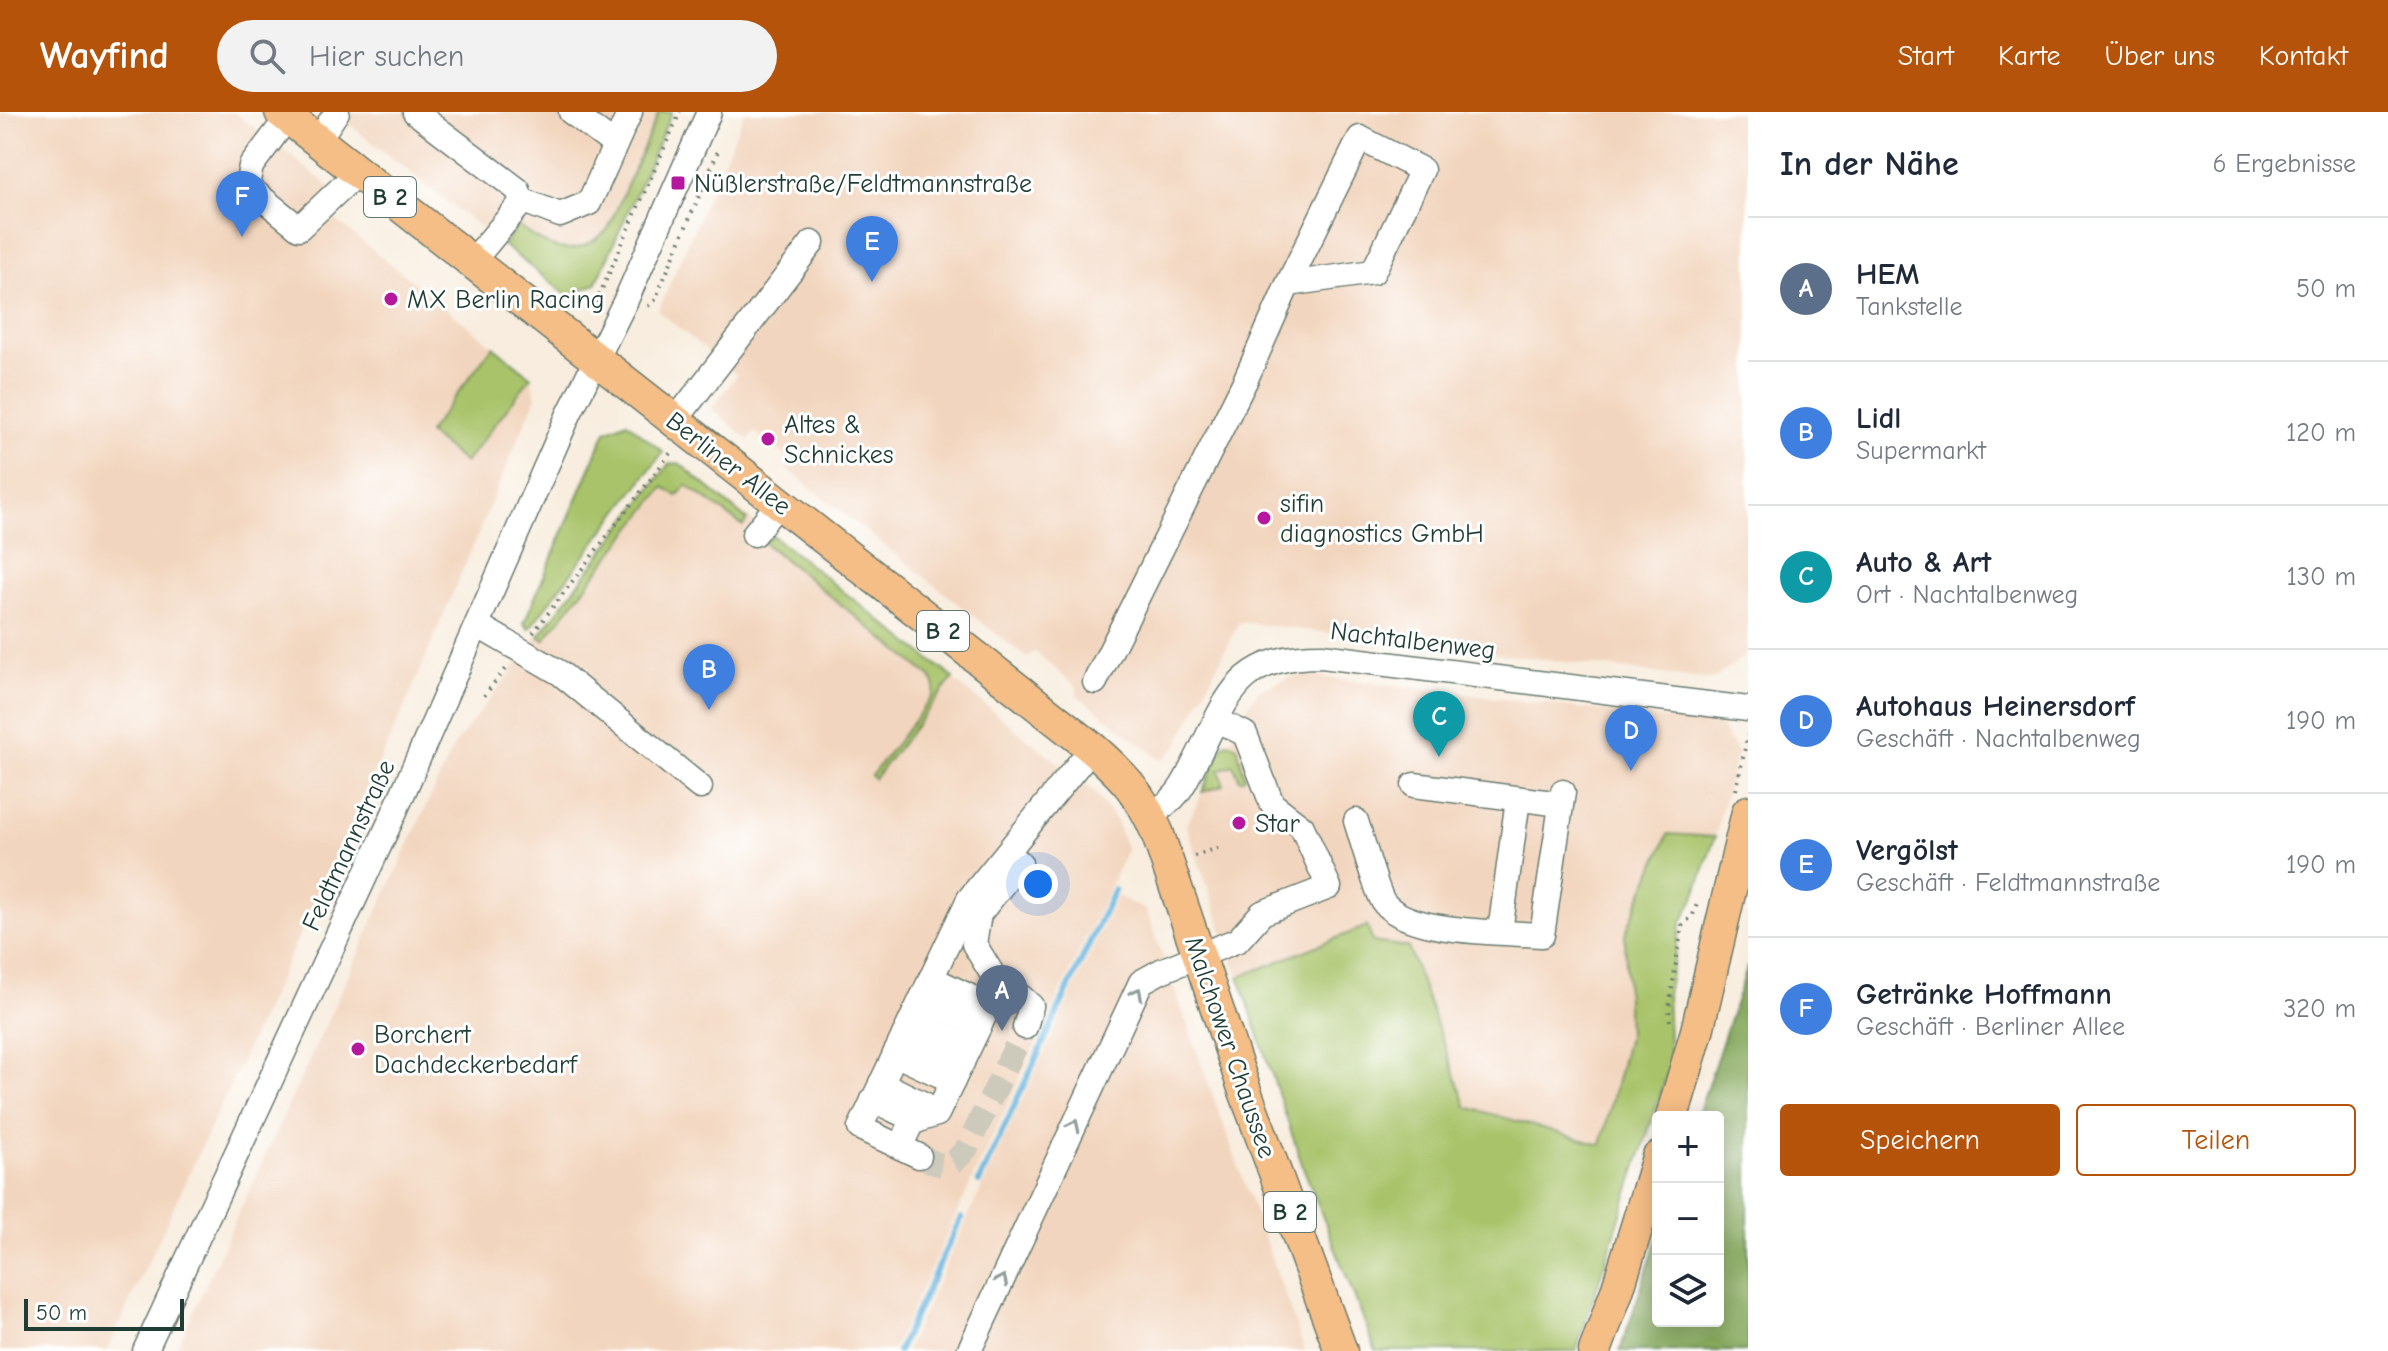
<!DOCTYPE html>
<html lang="de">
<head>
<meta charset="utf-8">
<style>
	:root { --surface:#fff; --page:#f2f2f3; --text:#1f2937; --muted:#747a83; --line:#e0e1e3; --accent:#b45309 }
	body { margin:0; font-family:"Comic Neue",sans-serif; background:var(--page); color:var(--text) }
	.controls { position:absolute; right:24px; bottom:24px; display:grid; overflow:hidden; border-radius:8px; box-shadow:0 4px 20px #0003 }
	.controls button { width:72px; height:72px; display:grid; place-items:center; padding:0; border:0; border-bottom:2px solid var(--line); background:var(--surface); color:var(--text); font:40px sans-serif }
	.scale { position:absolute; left:24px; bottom:20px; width:160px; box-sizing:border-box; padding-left:8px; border:4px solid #1f3d34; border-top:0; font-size:22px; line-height:28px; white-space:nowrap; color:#1f3d34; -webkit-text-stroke:6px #fff; paint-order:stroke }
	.you { position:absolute; left:1038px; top:772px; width:28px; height:28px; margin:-20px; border:6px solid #fff; border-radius:50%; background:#1a73e8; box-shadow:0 0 0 12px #1a73e833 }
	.badge { display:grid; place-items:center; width:52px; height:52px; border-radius:50%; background:var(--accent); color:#fff; font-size:26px; font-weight:700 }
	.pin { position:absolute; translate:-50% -66px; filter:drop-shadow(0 2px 4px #0008) }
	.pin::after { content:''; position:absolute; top:42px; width:28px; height:24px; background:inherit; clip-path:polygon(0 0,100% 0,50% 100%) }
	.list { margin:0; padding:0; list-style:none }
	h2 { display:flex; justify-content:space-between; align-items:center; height:104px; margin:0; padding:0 32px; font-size:34px }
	h2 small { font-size:26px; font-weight:400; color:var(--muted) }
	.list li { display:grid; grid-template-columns:52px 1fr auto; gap:24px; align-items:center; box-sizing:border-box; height:144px; padding:0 32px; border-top:2px solid var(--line) }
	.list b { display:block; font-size:30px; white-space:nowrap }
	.list p { margin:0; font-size:26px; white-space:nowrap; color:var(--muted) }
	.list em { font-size:26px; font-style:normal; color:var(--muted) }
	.actions { display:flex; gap:16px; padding:24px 32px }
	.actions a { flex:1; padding:18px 0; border:2px solid var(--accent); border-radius:8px; text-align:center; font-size:28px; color:var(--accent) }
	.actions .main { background:var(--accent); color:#fff }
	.icon { flex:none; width:44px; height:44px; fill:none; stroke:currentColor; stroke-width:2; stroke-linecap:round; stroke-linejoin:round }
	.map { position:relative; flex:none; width:1748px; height:1239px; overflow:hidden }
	header { display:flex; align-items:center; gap:48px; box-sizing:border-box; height:112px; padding:0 40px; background:var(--accent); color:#fff }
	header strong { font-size:38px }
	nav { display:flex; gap:44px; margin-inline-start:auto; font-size:28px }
	.search { width:560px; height:72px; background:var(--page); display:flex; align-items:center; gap:20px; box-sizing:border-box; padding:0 28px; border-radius:44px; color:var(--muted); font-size:30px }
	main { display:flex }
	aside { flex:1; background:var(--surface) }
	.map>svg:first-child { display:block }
</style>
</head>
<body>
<header>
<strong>Wayfind</strong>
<div class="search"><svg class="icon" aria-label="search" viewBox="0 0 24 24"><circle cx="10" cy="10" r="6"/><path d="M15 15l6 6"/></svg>Hier suchen</div>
<nav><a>Start</a><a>Karte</a><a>Über uns</a><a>Kontakt</a></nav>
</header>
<main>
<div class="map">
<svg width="1748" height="1239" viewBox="0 0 1748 1239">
	<rect width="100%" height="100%" fill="#fff"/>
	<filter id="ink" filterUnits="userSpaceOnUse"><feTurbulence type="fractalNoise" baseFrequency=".0125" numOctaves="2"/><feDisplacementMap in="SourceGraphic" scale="16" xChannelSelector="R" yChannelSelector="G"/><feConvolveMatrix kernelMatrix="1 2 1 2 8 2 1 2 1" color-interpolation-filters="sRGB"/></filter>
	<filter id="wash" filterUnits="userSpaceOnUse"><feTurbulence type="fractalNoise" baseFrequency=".006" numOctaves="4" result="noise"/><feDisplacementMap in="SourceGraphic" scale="32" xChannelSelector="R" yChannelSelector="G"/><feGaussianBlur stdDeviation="1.8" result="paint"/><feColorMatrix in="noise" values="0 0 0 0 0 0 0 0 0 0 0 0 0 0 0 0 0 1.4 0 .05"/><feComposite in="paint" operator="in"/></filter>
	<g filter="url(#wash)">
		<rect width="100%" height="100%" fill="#f8edde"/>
		<!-- built -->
		<g fill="#f2d5be">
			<path d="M 0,0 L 234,0 L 342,84 L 329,103 L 493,234 L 428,321 L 465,351 L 531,265 L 536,285 L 403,599 L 107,1239 L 0,1239 Z"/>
			<path d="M 333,0 L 672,0 L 596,172 L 568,184 Z"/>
			<path d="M 745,0 L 1748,0 L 1748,535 L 1746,543 L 1712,568 L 1239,510 L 1178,633 L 1162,649 L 1077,583 L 1077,575 L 1034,539 L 1027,546 L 787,357 L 793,349 L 755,320 L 749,328 L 711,297 L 737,263 L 658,199 Z"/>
			<path d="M 679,351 L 1095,680 L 1115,707 L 1127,738 L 892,1239 L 175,1239 L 454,634 L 669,352 Z"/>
			<path d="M 1293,564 L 1315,564 L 1719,613 L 1737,640 L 1715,725 L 1668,722 L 1625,822 L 1628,925 L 1602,1033 L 1467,995 L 1408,835 L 1373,830 L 1367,815 L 1239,865 L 1186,713 L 1252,587 L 1258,578 Z"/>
			<path d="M 1117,784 L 1146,798 L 1305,1239 L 906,1239 Z"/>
		</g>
		<!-- green -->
		<g fill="#a8c369" stroke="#64804e" stroke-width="2">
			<path d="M 659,0 L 672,0 L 596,172 L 568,184 L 503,133 L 518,114 C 550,137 574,150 608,117 Z"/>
			<path d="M 493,234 L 531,265 L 465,351 L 428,321 Z"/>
			<path d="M 627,310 L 663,340 L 529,517 L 524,511 L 606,319 Z"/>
			<path d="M 679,351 L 747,408 L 743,414 L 687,373 L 677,384 L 664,375 L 544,528 L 539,524 L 669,352 Z"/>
			<path d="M 773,424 L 953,566 L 874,667 L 871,664 L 933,584 L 935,575 L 931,565 L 763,430 Z"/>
			<path d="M 1228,630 L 1237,634 L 1245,666 L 1240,668 L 1233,653 L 1219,658 L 1224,673 L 1202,680 L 1223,634 Z"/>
			<path d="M 1668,722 L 1715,725 L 1694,786 L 1681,812 L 1667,882 L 1670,953 L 1576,1239 L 1376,1239 L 1303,1055 L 1239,865 L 1367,814 L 1373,830 L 1408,835 L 1467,995 L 1601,1033 L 1628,925 L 1625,822 Z"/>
		</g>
		<!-- forest -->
		<path fill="#86a95d" stroke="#527348" stroke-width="2" d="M 1748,854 L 1748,1239 L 1620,1239 L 1658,1125 L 1658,1209 L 1718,1209 L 1718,1005 L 1697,1005 Z"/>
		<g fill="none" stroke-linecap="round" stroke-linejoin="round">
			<!-- stream -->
			<g stroke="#63b4de" stroke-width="6">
				<path d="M 979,1070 L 1114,778"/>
				<path d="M 898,1239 L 961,1106"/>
			</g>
		</g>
	</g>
	<g filter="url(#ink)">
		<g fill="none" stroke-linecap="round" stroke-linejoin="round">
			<!-- minor-tunnel -->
			<path stroke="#cdcabc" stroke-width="24" stroke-dasharray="24 12" stroke-linecap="butt" d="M 919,1044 C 944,1056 949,1058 967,1036 L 1025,915"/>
			<!-- minor casing -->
			<g stroke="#6b7b70" stroke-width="27">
				<g id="minor">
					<path d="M 415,0 L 518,78 L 522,90 L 472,150"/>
					<path d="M 571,0 L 615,33"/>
					<path d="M 288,5 L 251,54 L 247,74 L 299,116 L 358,60"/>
					<path d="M 318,28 L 337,0"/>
					<path d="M 521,88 L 560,103 L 589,91 L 630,0"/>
					<path d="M 675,309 L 812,131"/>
					<path d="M 754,422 L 779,391"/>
					<path d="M 477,513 L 560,561 L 700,675"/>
					<path d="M 1095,570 L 1245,269 L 1288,172 L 1360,26 L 1422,58 L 1373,160 L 1288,172"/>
					<path d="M 1414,673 L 1561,692"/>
					<path d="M 1150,703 C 1156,698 1164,694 1170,689 C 1183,677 1189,661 1197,646 C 1230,581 1238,544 1322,544 L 1748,597"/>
					<path d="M 1356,709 C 1361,724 1378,785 1385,792 C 1411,822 1502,820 1542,823 L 1563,680"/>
					<path d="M 1020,751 L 979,802 L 974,832 L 999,873 L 1021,885 L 1031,894 L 1025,915"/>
					<path d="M 1500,820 L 1518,687"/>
					<path d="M 931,866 L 989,894"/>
					<path d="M 922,886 L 980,913"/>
					<path d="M 912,907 L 969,934"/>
					<path d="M 904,923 L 962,951"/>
					<path d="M 895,942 L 953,969"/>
					<path d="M 881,971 L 938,999"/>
					<path d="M 873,988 L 917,1009"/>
					<path d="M 900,1035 L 912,1010 L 937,1002 L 999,873"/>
					<path d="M 919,1044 L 860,1016 L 969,787 L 1092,636"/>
					<path d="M 145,1239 L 392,706 L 569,302 L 626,188 L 709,0"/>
					<path d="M 969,1239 L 1141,870 L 1161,859 L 1238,828 L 1262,801 L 1329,775 L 1302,715 L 1272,692 L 1245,622 L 1217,608"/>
				</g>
			</g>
			<!-- major casing -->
			<g stroke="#6b7b70" stroke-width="35">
				<g id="major">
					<path d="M 281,0 L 1092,636 C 1124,664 1140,681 1157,720 L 1245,979 L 1341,1239"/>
					<path d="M 1672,1005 L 1697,919 L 1748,700"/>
					<path d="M 1595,1239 L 1617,1179 L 1658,1046"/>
				</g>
			</g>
			<!-- path -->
			<g stroke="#6b7b70" stroke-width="4" stroke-dasharray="2 6" stroke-linecap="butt">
				<path d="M 648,194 L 655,188 L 718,39"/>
				<path d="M 595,199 L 599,184 L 680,0"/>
				<path d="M 533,521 L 672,339"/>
				<path d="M 484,584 L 508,553"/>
				<path d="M 1736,678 L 1748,622"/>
				<path d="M 1194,744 L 1218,736"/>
				<path d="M 1670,909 L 1669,895 L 1682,814 L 1693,803 L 1697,792"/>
			</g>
			<!-- minor -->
			<use href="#minor" stroke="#fff" stroke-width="24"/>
			<!-- major -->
			<use href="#major" stroke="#f6be87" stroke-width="32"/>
		</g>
		<!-- one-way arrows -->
		<defs><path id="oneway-chevron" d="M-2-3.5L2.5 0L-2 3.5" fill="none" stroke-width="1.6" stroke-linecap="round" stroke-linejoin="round" transform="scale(2)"/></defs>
		<g stroke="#8f9e9a">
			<use href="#oneway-chevron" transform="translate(1137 881) rotate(-62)"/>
			<use href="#oneway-chevron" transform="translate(1074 1013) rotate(-65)"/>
			<use href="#oneway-chevron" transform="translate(1002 1168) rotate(-65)"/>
		</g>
	</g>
	<!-- markers -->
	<g fill="#b5179e" stroke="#fff" stroke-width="3">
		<rect x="670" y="63" width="16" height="16" rx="4"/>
		<circle cx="391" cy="187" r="8"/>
		<circle cx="768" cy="327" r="8"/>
		<circle cx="1264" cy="406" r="8"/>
		<circle cx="1239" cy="711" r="8"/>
		<circle cx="358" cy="937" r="8"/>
	</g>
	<g text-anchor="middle" stroke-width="6" stroke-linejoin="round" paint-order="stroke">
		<!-- shield labels -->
		<g fill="#fff" stroke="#627771" stroke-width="2">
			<rect x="364" y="65" width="52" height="40" rx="6"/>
			<rect x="917" y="499" width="52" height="40" rx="6"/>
			<rect x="1264" y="1080" width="52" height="40" rx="6"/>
		</g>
		<g font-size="24" font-weight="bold" fill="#1f3d34">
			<text x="390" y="93">B 2</text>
			<text x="943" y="527">B 2</text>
			<text x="1290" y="1108">B 2</text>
		</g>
		<!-- poi labels -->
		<g font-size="26" fill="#1f3d34" stroke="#fff" text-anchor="start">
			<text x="694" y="80">Nüßlerstraße/Feldtmannstraße</text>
			<text x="407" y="196">MX Berlin Racing</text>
			<text x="784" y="321">Altes &amp;<tspan x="784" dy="30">Schnickes</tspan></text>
			<text x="1280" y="400">sifin<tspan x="1280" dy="30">diagnostics GmbH</tspan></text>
			<text x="1255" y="720">Star</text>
			<text x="374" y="931">Borchert<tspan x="374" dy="30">Dachdeckerbedarf</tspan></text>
		</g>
		<!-- street labels -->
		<g font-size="26" fill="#1f3d34" stroke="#fff">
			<text transform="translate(729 351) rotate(38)" y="9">Berliner Allee</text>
			<text transform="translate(1413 528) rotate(7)" y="9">Nachtalbenweg</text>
			<text transform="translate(348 733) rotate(-65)" y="9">Feldtmannstraße</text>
			<text transform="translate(1231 935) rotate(71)" y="9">Malchower Chaussee</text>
		</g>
	</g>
</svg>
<div class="controls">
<button>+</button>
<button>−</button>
<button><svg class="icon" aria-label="layers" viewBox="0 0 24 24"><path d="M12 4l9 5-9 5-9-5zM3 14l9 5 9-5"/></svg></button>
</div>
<div class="scale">50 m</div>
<div class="you"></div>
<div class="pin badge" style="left:1002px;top:919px;background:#5c6f8a">A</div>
<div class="pin badge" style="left:709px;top:598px;background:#3f7fe0">B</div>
<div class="pin badge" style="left:1439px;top:645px;background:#0f9aa8">C</div>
<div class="pin badge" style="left:1631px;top:659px;background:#3f7fe0">D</div>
<div class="pin badge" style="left:872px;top:170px;background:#3f7fe0">E</div>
<div class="pin badge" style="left:242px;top:125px;background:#3f7fe0">F</div>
</div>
<aside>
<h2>In der Nähe<small>6 Ergebnisse</small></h2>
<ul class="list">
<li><span class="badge" style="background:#5c6f8a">A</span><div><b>HEM</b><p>Tankstelle</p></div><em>50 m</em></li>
<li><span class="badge" style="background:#3f7fe0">B</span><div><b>Lidl</b><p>Supermarkt</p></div><em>120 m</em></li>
<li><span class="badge" style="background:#0f9aa8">C</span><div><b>Auto &amp; Art</b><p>Ort · Nachtalbenweg</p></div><em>130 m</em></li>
<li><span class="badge" style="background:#3f7fe0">D</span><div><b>Autohaus Heinersdorf</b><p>Geschäft · Nachtalbenweg</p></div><em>190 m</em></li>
<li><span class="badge" style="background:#3f7fe0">E</span><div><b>Vergölst</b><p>Geschäft · Feldtmannstraße</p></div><em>190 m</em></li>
<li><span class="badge" style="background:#3f7fe0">F</span><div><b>Getränke Hoffmann</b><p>Geschäft · Berliner Allee</p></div><em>320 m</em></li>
</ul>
<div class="actions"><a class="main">Speichern</a><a>Teilen</a></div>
</aside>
</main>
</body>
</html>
